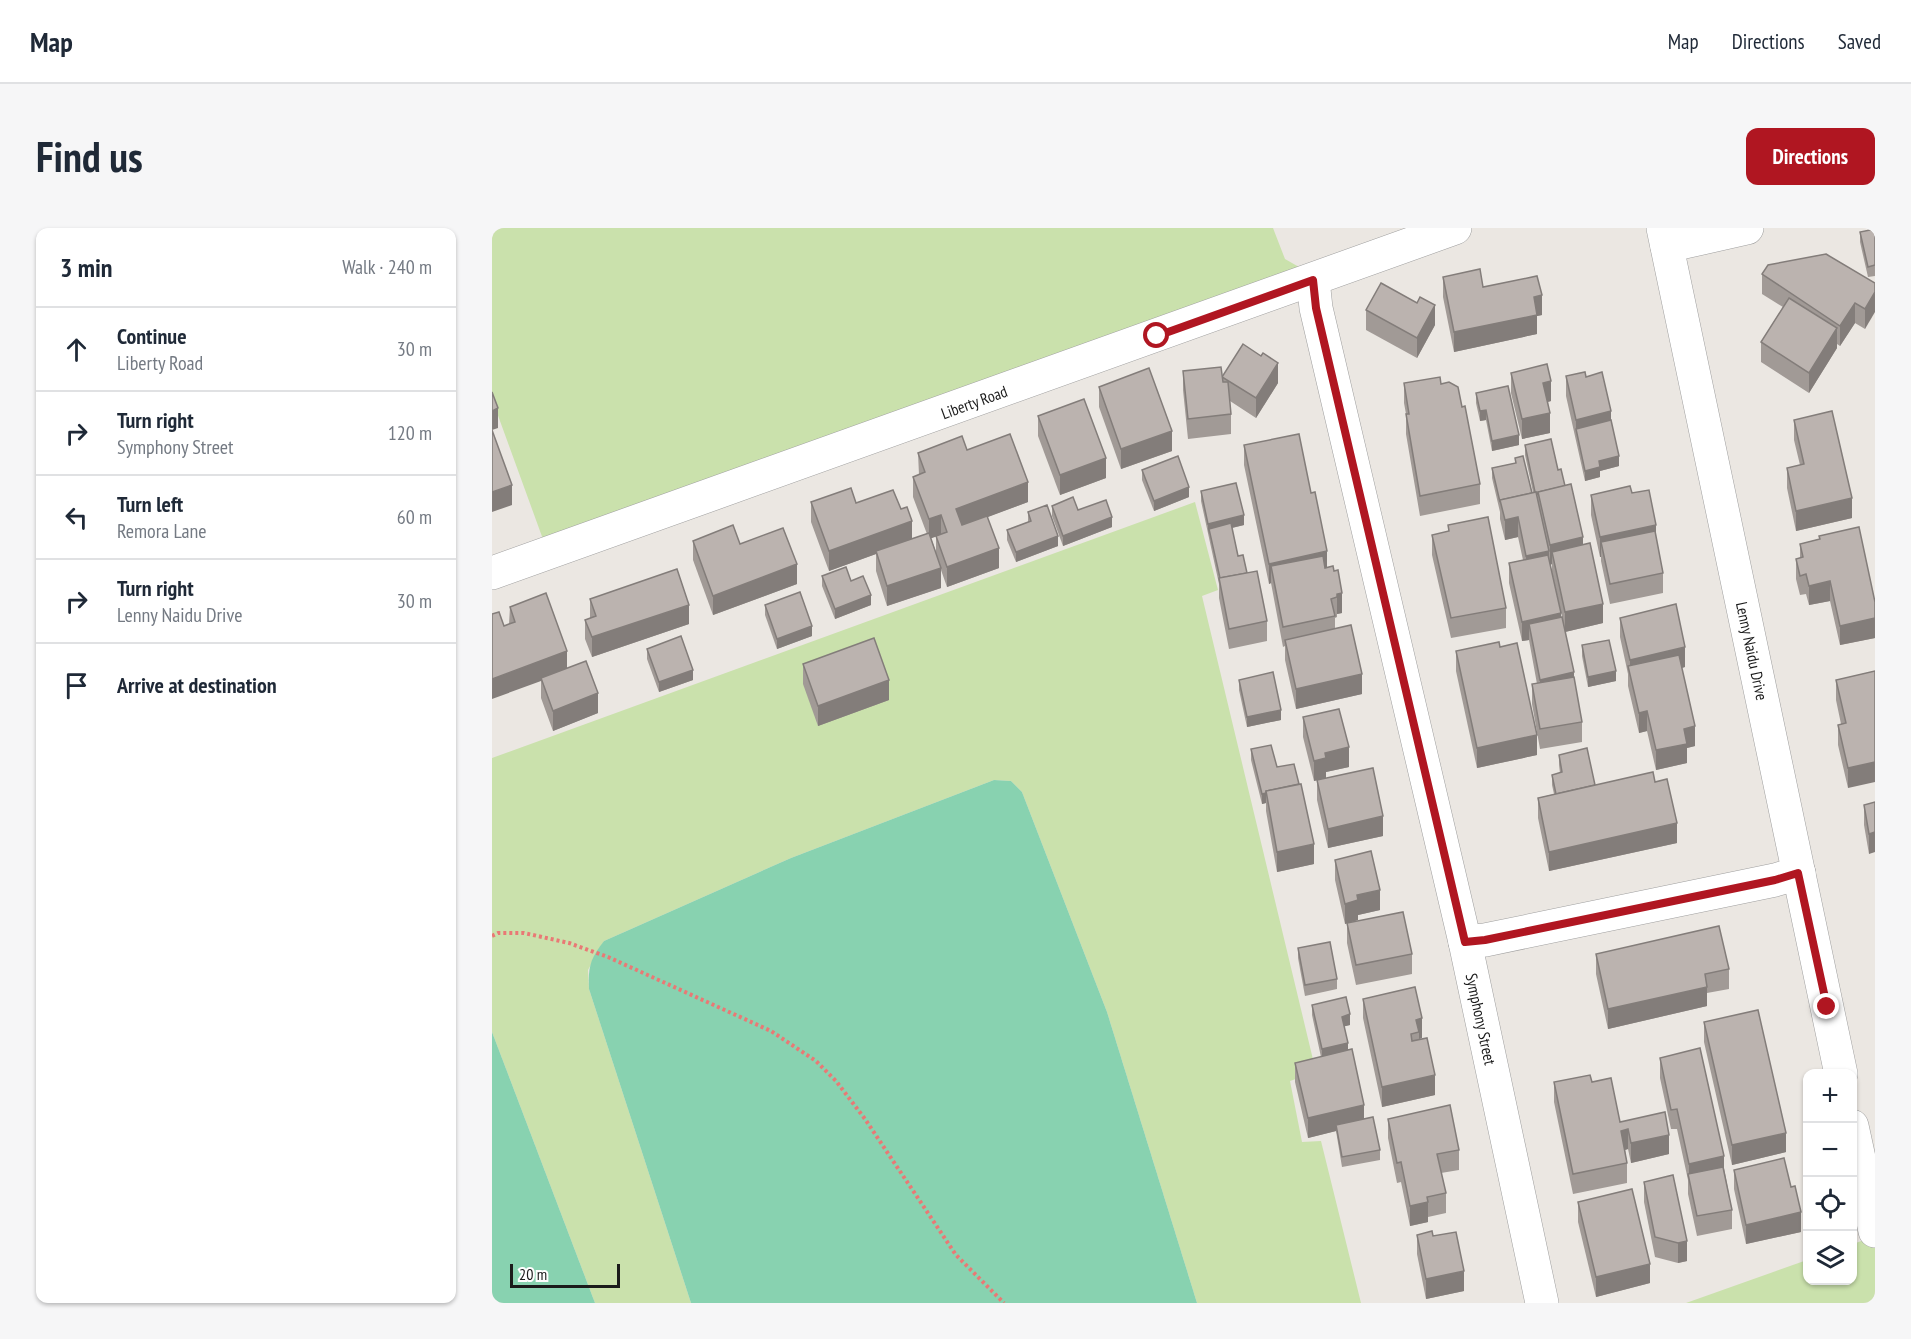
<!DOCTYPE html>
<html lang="en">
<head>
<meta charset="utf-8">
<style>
	:root { --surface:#fff; --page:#f6f6f7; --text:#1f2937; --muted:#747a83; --line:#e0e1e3; --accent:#b01621 }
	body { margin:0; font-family:"PT Sans Narrow",sans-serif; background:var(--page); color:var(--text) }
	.controls { position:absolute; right:18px; bottom:18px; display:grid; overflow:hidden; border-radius:12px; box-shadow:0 2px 4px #0004 }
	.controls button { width:54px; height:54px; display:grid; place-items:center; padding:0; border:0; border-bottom:2px solid var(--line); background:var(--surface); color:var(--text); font:30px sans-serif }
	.scale { position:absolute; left:18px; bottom:15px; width:110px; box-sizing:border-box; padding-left:6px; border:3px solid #1b1b1b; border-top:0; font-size:16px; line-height:21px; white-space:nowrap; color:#1b1b1b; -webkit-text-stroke:4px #fff; paint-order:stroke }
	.stop { position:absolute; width:18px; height:18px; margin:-14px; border:4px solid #b01621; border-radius:50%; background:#fff }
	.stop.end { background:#b01621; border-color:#fff; box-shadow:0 2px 6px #0008 }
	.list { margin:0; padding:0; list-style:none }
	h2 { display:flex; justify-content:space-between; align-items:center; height:78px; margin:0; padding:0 24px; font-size:26px }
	h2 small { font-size:20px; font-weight:400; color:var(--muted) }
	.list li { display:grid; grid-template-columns:39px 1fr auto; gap:18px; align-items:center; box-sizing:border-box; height:84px; padding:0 24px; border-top:2px solid var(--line) }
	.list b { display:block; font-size:22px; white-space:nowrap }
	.list p { margin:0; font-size:20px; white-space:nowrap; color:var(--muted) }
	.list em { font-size:20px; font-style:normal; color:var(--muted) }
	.icon { flex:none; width:33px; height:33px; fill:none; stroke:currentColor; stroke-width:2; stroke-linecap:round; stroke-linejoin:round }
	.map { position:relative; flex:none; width:1383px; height:1075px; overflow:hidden; border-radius:12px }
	header { display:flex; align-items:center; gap:36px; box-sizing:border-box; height:84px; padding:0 30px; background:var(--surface); border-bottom:2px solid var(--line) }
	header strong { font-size:28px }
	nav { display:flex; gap:33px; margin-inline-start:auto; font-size:21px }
	.intro { display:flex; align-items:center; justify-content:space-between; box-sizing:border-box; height:144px; padding:0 36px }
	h1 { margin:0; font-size:42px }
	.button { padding:15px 27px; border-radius:12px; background:var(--accent); color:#fff; font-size:21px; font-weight:700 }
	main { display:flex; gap:36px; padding:0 36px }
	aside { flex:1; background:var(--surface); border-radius:12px; box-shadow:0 2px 4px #0004 }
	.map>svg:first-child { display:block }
</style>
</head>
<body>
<header>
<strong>Map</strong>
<nav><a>Map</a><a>Directions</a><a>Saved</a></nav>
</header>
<div class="intro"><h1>Find us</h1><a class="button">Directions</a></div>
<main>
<aside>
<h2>3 min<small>Walk · 240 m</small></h2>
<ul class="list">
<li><svg class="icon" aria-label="ahead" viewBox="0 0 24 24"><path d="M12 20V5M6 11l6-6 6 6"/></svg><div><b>Continue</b><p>Liberty Road</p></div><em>30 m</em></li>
<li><svg class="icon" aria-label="right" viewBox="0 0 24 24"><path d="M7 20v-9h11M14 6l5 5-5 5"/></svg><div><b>Turn right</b><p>Symphony Street</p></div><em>120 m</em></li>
<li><svg class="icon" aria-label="left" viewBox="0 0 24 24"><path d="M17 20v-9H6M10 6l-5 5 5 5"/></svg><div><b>Turn left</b><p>Remora Lane</p></div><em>60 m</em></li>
<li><svg class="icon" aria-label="right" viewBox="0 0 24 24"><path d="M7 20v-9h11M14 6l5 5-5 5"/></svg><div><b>Turn right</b><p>Lenny Naidu Drive</p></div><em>30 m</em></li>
<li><svg class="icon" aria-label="arrive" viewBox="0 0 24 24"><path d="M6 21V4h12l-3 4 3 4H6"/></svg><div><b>Arrive at destination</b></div></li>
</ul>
</aside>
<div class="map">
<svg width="1383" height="1075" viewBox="0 0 1383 1075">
	<rect width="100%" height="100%" fill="#ebe7e2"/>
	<!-- grass -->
	<g fill="#cae1ac">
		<path d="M 0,0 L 781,0 L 793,31 L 821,47 L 56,325 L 0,171 Z"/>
		<path d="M 703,274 L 726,362 L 710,368 L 824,844 L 798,853 L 810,914 L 829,913 L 869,1075 L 705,1075 L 615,784 L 530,564 L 519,553 L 502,552 L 299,630 L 112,713 L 96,742 L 97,761 L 199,1075 L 103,1075 L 0,804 L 0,530 Z"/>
		<path d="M 1383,1008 L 1383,1075 L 1194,1075 L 1315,1032 L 1316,1052 L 1360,1052 L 1361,1016 Z"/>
	</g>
	<!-- pitch -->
	<g fill="#88d2b0">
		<path d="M 502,552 L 519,553 L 530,564 L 615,784 L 705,1075 L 199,1075 L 97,761 C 96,739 98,731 112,713 L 299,630 Z"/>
		<path d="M 0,804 L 103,1075 L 0,1075 Z"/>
	</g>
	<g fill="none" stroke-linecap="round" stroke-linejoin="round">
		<!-- minor casing -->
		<g stroke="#9f9f9f" stroke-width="34">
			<g id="minor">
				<path d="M 1175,18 L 1255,0"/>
				<path d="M 821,52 L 824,80 L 973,714 L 1050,1075"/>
				<path d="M 0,345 L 963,0"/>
				<path d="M 973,714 L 993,712 L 1283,652 L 1307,645"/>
			</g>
		</g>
		<!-- tertiary casing -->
		<g stroke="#9f9f9f" stroke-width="34">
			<g id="tertiary">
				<path d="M 1171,0 L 1349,846"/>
				<path d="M 1360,898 L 1383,1003"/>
			</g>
		</g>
		<!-- path -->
		<path stroke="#e97975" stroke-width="4" stroke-dasharray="3 3" stroke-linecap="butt" d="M 0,708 L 6,705 L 32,705 L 77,715 L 116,729 L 279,803 L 324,833 L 344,853 L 373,891 L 464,1027 L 512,1075"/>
		<!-- minor -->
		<use href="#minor" stroke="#fff" stroke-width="33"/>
		<!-- tertiary -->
		<use href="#tertiary" stroke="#fff" stroke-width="33"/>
	</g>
	<!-- wall -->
	<g fill="#a19a96" fill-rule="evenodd">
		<path d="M 1383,1 L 1383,48 L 1376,49 L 1368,14 L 1368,4 Z"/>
		<path d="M 1270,46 L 1383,55 L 1373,101 L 1363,95 L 1348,118 L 1345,116 L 1345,120 L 1317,165 L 1269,134 L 1269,114 L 1291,79 L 1270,66 Z"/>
		<path d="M 951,49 L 991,59 L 1050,87 L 1045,88 L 1045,106 L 962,124 L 951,69 Z"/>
		<path d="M 874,82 L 943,97 L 925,130 L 874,102 Z"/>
		<path d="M 691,143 L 730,149 L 786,155 L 764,190 L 738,173 L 739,186 L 739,206 L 696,211 L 691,162 Z"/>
		<path d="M 1019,145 L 1059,173 L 1056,174 L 1058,205 L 1030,211 L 1019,165 Z"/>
		<path d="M 1074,148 L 1094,149 L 1119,192 L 1127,238 L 1108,243 L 1108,249 L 1093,253 L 1074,168 Z"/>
		<path d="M 912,155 L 949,156 L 970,179 L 988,256 L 988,276 L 928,288 L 914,206 L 914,186 L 912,175 Z"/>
		<path d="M 607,159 L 680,223 L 629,241 L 607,179 Z"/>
		<path d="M 984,165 L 1027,217 L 1000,223 L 994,192 L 988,193 L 984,175 Z"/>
		<path d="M 546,188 L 614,250 L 568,267 L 546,208 Z"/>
		<path d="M 1302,192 L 1360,290 L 1304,303 L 1295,260 L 1295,240 L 1308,237 L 1302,212 Z"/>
		<path d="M 752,217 L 835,339 L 850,385 L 845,386 L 845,389 L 843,390 L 843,400 L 870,466 L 804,481 L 793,432 L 793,418 L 791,419 L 779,355 L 777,356 L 752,237 Z"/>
		<path d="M 1033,217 L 1066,242 L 1073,258 L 1091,317 L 1111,395 L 1073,404 L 1090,494 L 1090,514 L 1048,521 L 1040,476 L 1040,456 L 1045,456 L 1037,412 L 1030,413 L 1017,355 L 1017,335 L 1031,332 L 1026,309 L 1013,312 L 1008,291 L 1008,284 L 1000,250 L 1000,240 L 1023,235 L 1023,230 L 1040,265 L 1041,264 L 1033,227 ZM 1060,336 L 1060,344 L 1070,389 L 1069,389 L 1058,337 Z"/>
		<path d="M 475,222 L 536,274 L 495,289 L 507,340 L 455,359 L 449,342 L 449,360 L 395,378 L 384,343 L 384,326 L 337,343 L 319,294 L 319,274 L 364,275 L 420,311 L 435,306 L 421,269 L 421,249 L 427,247 L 426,225 ZM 444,308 L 444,324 L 439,310 Z"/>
		<path d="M 650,242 L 697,269 L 662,283 L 650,252 Z"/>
		<path d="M 709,263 L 752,297 L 740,300 L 746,328 L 755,345 L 775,393 L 775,413 L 737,421 L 727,370 L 727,356 L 709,273 Z"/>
		<path d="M 1140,265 L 1164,312 L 1171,345 L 1171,365 L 1118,376 L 1109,333 L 1109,329 L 1108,329 L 1099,287 L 1099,267 Z"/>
		<path d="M 560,278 L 586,282 L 620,299 L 571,318 L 560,288 Z"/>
		<path d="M 536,284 L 566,318 L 524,334 L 515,312 L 515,302 L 536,294 Z"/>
		<path d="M 956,297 L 1014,380 L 1014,400 L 959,410 L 940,327 L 940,307 L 956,304 Z"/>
		<path d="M 1327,308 L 1383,374 L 1383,410 L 1348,417 L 1338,373 L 1317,377 L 1314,366 L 1308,367 L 1304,351 L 1304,331 L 1308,330 L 1308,316 L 1327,311 Z"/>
		<path d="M 201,313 L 248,316 L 305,356 L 221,387 L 201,332 Z"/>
		<path d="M 330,348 L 379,377 L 343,391 L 330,358 Z"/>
		<path d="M 98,371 L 197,396 L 100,429 L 93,411 L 93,392 L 98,390 Z"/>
		<path d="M 273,377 L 320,408 L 285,421 L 273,387 Z"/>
		<path d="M 18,379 L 75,440 L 106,485 L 61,503 L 49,470 L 49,453 L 12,398 L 17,396 Z"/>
		<path d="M 1128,390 L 1193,439 L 1190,440 L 1203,518 L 1195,520 L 1195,535 L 1164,542 L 1155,503 L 1147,505 L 1136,458 L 1136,446 L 1128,409 Z"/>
		<path d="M 1090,417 L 1124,453 L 1096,459 L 1090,428 Z"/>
		<path d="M 1008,419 L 1045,527 L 985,540 L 964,443 L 964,423 Z"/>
		<path d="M 155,421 L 201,452 L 167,464 L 155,431 Z"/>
		<path d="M 311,436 L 397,472 L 326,498 L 311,456 Z"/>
		<path d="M 1383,443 L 1356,560 L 1346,517 L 1346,497 L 1349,496 L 1344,472 L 1344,452 Z"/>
		<path d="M 747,452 L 789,492 L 755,499 L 747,462 Z"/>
		<path d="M 811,489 L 857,539 L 834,544 L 834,550 L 891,608 L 836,620 L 825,572 L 825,552 L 822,553 L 811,509 Z"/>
		<path d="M 759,521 L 785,539 L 822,636 L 785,644 L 774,583 L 774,575 L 770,576 L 759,532 Z"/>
		<path d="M 1067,527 L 1103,557 L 1163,554 L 1185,615 L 1057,643 L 1046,590 L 1046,570 L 1062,566 L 1060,557 L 1060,547 L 1068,545 L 1067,537 Z"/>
		<path d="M 1383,574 L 1377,626 L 1372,597 L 1372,577 Z"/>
		<path d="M 843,632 L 888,682 L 866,687 L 866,692 L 857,695 L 920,726 L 920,746 L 864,757 L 855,715 L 855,695 L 853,696 L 843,652 Z"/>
		<path d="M 806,720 L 845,751 L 845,761 L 813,768 L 806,730 Z"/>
		<path d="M 1104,726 L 1237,741 L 1237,761 L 1215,765 L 1215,778 L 1116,801 L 1104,746 Z"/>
		<path d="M 923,759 L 930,810 L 927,811 L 943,867 L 890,879 L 871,790 L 871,771 Z"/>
		<path d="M 820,777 L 858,797 L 852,798 L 856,822 L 872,891 L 888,922 L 888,932 L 850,939 L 844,903 L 816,910 L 803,854 L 803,835 L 829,829 L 820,787 Z"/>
		<path d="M 1212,794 L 1294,924 L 1240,937 L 1212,814 Z"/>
		<path d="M 1168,830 L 1232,940 L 1240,982 L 1240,1001 L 1205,1008 L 1196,966 L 1196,952 L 1185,901 L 1179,901 L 1168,850 Z"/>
		<path d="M 1062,854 L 1100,854 L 1128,894 L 1177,926 L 1139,935 L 1136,921 L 1133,922 L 1135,935 L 1135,955 L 1081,966 L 1062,874 Z"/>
		<path d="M 896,891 L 967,922 L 967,942 L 949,945 L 954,965 L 954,985 L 936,989 L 936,994 L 918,998 L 909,954 L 905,955 L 896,910 Z"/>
		<path d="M 1242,942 L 1299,959 L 1309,1004 L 1254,1016 L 1242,961 Z"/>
		<path d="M 1181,947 L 1195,1033 L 1186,1035 L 1163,1029 L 1152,974 L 1152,954 Z"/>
		<path d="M 1086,974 L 1158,1055 L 1104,1069 L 1086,994 Z"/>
		<path d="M 925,1007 L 941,1008 L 972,1063 L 934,1071 L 925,1026 Z"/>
	</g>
	<!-- shaded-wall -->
	<g fill="#837d7a">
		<path d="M 1383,64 L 1383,84 L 1373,101 L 1373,81 Z"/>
		<path d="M 1050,67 L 1050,87 L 1045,88 L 1045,106 L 962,124 L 962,104 L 1042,69 Z"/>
		<path d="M 1363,75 L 1363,95 L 1348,118 L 1348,98 Z"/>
		<path d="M 943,77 L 943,97 L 925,130 L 925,110 Z"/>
		<path d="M 1345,100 L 1345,120 L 1317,165 L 1317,145 Z"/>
		<path d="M 786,135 L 786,155 L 764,190 L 764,170 Z"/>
		<path d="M 1059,153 L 1059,173 L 1051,175 L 1051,155 Z"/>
		<path d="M 6,180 L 6,200 L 0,202 L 0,183 Z"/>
		<path d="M 994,182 L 994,192 L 988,193 L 988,183 Z"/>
		<path d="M 1119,183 L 1119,203 L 1084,201 L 1084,192 Z"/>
		<path d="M 1058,185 L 1058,205 L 1030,211 L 1030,191 Z"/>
		<path d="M 680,203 L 680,223 L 629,241 L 629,221 Z"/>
		<path d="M 1027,207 L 1027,217 L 1000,223 L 1000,213 Z"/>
		<path d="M 1127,228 L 1127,238 L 1108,243 L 1108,249 L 1093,253 L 1093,243 L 1107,233 Z"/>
		<path d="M 614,230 L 614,250 L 568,267 L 568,247 Z"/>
		<path d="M 536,254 L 536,274 L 464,301 L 464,281 Z"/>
		<path d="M 20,257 L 20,277 L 0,284 L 0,264 Z"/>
		<path d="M 697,259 L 697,269 L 662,283 L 662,273 Z"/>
		<path d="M 1360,270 L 1360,290 L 1304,303 L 1304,283 Z"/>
		<path d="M 449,287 L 449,307 L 437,311 L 437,291 Z"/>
		<path d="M 752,287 L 752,297 L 718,305 L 717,301 L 716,306 L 716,296 Z"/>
		<path d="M 620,289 L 620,299 L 571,318 L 571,308 Z"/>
		<path d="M 1026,289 L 1026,309 L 1013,312 L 1013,292 Z"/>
		<path d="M 420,293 L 420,313 L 384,323 L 384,326 L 337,343 L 337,323 Z"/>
		<path d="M 1164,297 L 1164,317 L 1109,314 L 1109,329 L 1108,329 L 1108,309 Z"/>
		<path d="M 566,308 L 566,318 L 524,334 L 524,324 Z"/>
		<path d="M 1091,309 L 1091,329 L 1060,324 L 1060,336 L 1058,337 L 1058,317 Z"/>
		<path d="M 507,320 L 507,340 L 455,359 L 455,339 Z"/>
		<path d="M 835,323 L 835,343 L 779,338 L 779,355 L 777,356 L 777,336 Z"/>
		<path d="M 1057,323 L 1057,343 L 1034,348 L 1034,328 Z"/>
		<path d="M 305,336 L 305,356 L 221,387 L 221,368 Z"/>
		<path d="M 449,340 L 449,360 L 395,378 L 395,358 Z"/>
		<path d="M 1338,353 L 1338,373 L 1317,377 L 1317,358 Z"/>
		<path d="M 850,365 L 850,385 L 845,386 L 845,366 Z"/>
		<path d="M 379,367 L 379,377 L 343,391 L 343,381 Z"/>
		<path d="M 1111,376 L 1111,395 L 1073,404 L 1073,384 Z"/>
		<path d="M 197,377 L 197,396 L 100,429 L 100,409 Z"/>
		<path d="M 1069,385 L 1069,405 L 1037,396 L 1037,412 L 1030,413 L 1030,394 Z"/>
		<path d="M 1383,390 L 1383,410 L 1348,417 L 1348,398 Z"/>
		<path d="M 320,398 L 320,408 L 285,421 L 285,411 Z"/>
		<path d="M 1193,419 L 1193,439 L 1140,452 L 1138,445 L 1138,432 Z"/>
		<path d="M 75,423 L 75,443 L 49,450 L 49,453 L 0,471 L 0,451 Z"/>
		<path d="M 201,442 L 201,452 L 167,464 L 167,454 Z"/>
		<path d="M 1124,443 L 1124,453 L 1096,459 L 1096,449 Z"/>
		<path d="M 1082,444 L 1082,464 L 1048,471 L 1048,452 Z"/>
		<path d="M 870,446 L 870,466 L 804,481 L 804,461 Z"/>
		<path d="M 397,452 L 397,472 L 326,498 L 326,478 Z"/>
		<path d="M 106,465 L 106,485 L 61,503 L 61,483 Z"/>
		<path d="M 789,482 L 789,492 L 755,499 L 755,489 Z"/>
		<path d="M 1155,483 L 1155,503 L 1147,505 L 1147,485 Z"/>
		<path d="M 1203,498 L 1203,518 L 1195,520 L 1195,535 L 1164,542 L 1164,522 L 1192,501 Z"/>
		<path d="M 1045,507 L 1045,527 L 985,540 L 985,520 Z"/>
		<path d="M 857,519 L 857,539 L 834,544 L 834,550 L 822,553 L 822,533 L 833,525 Z"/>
		<path d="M 1383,534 L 1383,554 L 1356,560 L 1356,540 Z"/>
		<path d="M 774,565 L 774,575 L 770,576 L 770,566 Z"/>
		<path d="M 891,588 L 891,608 L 836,620 L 836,601 Z"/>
		<path d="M 1185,595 L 1185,615 L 1057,643 L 1057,624 Z"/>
		<path d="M 1383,604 L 1383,624 L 1377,626 L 1377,606 Z"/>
		<path d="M 822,616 L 822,636 L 785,644 L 785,624 Z"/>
		<path d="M 888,662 L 888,682 L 866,687 L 866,692 L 853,696 L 853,676 L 865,667 Z"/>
		<path d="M 1215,759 L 1215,778 L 1116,801 L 1116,781 Z"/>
		<path d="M 858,786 L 858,797 L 850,799 L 850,789 Z"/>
		<path d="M 930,790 L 930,810 L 927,811 L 927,804 L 924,792 Z"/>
		<path d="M 856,815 L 856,825 L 830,832 L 830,821 Z"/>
		<path d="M 943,847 L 943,867 L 890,879 L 890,859 Z"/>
		<path d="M 872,877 L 872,897 L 844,897 L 844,903 L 816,910 L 816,890 Z"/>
		<path d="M 1136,901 L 1136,921 L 1129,923 L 1129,903 Z"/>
		<path d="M 1294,905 L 1294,924 L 1240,937 L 1240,917 Z"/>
		<path d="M 1177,907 L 1177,926 L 1139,935 L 1139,915 Z"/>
		<path d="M 1232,928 L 1232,947 L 1197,950 L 1197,936 Z"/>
		<path d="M 936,974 L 936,994 L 918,998 L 918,978 Z"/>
		<path d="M 1309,984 L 1309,1004 L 1254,1016 L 1254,997 Z"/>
		<path d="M 1195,1013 L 1195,1033 L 1186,1035 L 1186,1015 Z"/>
		<path d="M 1158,1036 L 1158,1055 L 1104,1069 L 1104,1049 Z"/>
		<path d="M 972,1043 L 972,1063 L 934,1071 L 934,1051 Z"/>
	</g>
	<!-- building -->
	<g fill="#bbb3af" stroke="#837d7a" stroke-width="1.5">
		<path d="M 1383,1 L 1383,37 L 1376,39 L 1368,4 Z"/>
		<path d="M 1334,26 L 1383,55 L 1383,64 L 1373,81 L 1363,75 L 1348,98 L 1270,46 L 1276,37 Z"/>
		<path d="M 988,41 L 991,59 L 1045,48 L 1050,67 L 1042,69 L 1045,87 L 962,104 L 951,49 Z"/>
		<path d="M 889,55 L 925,75 L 928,69 L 943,77 L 925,110 L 874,82 Z"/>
		<path d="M 1297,70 L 1345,100 L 1317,145 L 1269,114 Z"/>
		<path d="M 751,116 L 769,128 L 771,125 L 786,135 L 764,170 L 730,149 Z"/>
		<path d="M 1055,136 L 1059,153 L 1051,155 L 1058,185 L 1030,191 L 1019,145 Z"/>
		<path d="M 729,139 L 731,154 L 736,154 L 739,186 L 696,191 L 691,143 Z"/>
		<path d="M 657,140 L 680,203 L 629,221 L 607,159 Z"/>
		<path d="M 1093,144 L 1094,149 L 1110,144 L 1119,183 L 1084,192 L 1074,148 Z"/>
		<path d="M 948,149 L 949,156 L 957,154 L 966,159 L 970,179 L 973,178 L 988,256 L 928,268 L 914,186 L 917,186 L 912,155 Z"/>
		<path d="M 1016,158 L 1027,207 L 1000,213 L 994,182 L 988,183 L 984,165 Z"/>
		<path d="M 0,164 L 6,180 L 0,183 Z"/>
		<path d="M 592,171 L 614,230 L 568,247 L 546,188 Z"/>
		<path d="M 1340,183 L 1360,270 L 1304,283 L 1295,240 L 1312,236 L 1302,192 Z"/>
		<path d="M 1119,192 L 1127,228 L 1107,233 L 1108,239 L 1093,243 L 1084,201 Z"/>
		<path d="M 0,202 L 20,257 L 0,264 Z"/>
		<path d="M 518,206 L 536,254 L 464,281 L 470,297 L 495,288 L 507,320 L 455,339 L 444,308 L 455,304 L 449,287 L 437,291 L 421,249 L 433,244 L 426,225 L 470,208 L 475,222 Z"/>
		<path d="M 807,206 L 819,265 L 823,264 L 835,323 L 777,336 L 752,217 Z"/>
		<path d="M 1059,211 L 1066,242 L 1069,241 L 1073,258 L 1046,264 L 1046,266 L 1045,266 L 1044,264 L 1043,264 L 1033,217 Z"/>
		<path d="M 686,228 L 697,259 L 662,273 L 650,242 Z"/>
		<path d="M 1031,228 L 1040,265 L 1008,272 L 1008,274 L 1000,240 L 1024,235 L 1023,230 Z"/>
		<path d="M 744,255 L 752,287 L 716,296 L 709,263 Z"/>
		<path d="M 1079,256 L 1091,309 L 1058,317 L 1046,264 Z"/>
		<path d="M 1138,258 L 1140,265 L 1157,262 L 1164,297 L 1108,309 L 1099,267 Z"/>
		<path d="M 359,260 L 364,275 L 401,262 L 409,281 L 415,279 L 420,293 L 337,323 L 319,274 Z"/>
		<path d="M 1044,264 L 1057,323 L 1034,328 L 1026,289 L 1013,292 L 1008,272 Z"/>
		<path d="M 581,269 L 586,282 L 614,272 L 620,289 L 571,308 L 560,278 Z"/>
		<path d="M 555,277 L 566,308 L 524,324 L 515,302 L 539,293 L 536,284 Z"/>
		<path d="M 996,289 L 1014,380 L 959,390 L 940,307 L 957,303 L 956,297 Z"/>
		<path d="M 739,295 L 746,328 L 751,327 L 755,345 L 728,350 L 717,301 Z"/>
		<path d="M 241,297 L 248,316 L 291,300 L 305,336 L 221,368 L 201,313 Z"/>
		<path d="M 1367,299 L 1383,374 L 1383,390 L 1348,398 L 1338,353 L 1317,358 L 1314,346 L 1308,348 L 1304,331 L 1311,329 L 1308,316 L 1328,311 L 1327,308 Z"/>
		<path d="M 1163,303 L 1171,345 L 1118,356 L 1109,314 Z"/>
		<path d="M 437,305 L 449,340 L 395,358 L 384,323 Z"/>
		<path d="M 1098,315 L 1111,376 L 1073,384 L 1060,324 Z"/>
		<path d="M 1056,327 L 1069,385 L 1030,394 L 1017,335 Z"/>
		<path d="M 831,328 L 833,340 L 841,338 L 842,343 L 846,342 L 850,365 L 845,366 L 845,369 L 839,371 L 843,388 L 791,399 L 779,338 Z"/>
		<path d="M 354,339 L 359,353 L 371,348 L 379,367 L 343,381 L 330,348 Z"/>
		<path d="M 185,341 L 197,377 L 100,409 L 93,392 L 104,388 L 98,371 Z"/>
		<path d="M 765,343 L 775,393 L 737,401 L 727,350 Z"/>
		<path d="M 308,364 L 320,398 L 285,411 L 273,377 Z"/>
		<path d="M 54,365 L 75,423 L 0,451 L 0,386 L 7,384 L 12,398 L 17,396 L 23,394 L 18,379 Z"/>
		<path d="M 1184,376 L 1193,419 L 1138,432 L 1128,390 Z"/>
		<path d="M 1070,389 L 1082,444 L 1048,452 L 1037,396 Z"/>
		<path d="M 859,397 L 870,446 L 804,461 L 793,412 Z"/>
		<path d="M 189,408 L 201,442 L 167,454 L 155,421 Z"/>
		<path d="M 382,410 L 397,452 L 326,478 L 311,436 Z"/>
		<path d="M 1117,412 L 1124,443 L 1096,449 L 1090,417 Z"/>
		<path d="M 1007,414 L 1008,419 L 1025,415 L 1045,507 L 985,520 L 964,423 Z"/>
		<path d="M 1187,427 L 1203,498 L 1192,501 L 1195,516 L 1164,522 L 1155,483 L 1147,485 L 1136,438 Z"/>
		<path d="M 94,433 L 106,465 L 61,483 L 49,450 Z"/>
		<path d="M 1383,443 L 1383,534 L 1356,540 L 1346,497 L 1354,495 L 1344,452 Z"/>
		<path d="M 781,444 L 789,482 L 755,489 L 747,452 Z"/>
		<path d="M 1082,449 L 1090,494 L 1048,501 L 1040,456 Z"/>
		<path d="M 847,481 L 857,519 L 833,525 L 834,530 L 822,533 L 811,489 Z"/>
		<path d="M 779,517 L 785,539 L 802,536 L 807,556 L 774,563 L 774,565 L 770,566 L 759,521 Z"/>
		<path d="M 1095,520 L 1103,557 L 1064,566 L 1060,547 L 1070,544 L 1067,527 Z"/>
		<path d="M 881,540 L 891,588 L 836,601 L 825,552 Z"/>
		<path d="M 1161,544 L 1163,554 L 1175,551 L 1185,595 L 1057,624 L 1046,570 Z"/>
		<path d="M 809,556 L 822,616 L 785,624 L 774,563 Z"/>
		<path d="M 1383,574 L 1383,604 L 1377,606 L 1372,577 Z"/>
		<path d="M 879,623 L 888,662 L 865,667 L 866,672 L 853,676 L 843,632 Z"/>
		<path d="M 911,684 L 920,726 L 864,737 L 855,695 Z"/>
		<path d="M 1227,698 L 1237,741 L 1213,746 L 1215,759 L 1116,781 L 1104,726 Z"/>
		<path d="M 838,714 L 845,751 L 813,757 L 806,720 Z"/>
		<path d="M 923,759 L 930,790 L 924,792 L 927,804 L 919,806 L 920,813 L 935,810 L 943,847 L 890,859 L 871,771 Z"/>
		<path d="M 854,769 L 858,786 L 850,789 L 856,815 L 830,821 L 820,777 Z"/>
		<path d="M 1266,782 L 1294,905 L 1240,917 L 1212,794 Z"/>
		<path d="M 1208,820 L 1232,928 L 1197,936 L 1185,881 L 1179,882 L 1168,830 Z"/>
		<path d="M 860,821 L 872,877 L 816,890 L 803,835 Z"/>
		<path d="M 1098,847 L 1100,854 L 1119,850 L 1128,894 L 1173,884 L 1177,907 L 1139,915 L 1136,901 L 1129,903 L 1135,935 L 1081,946 L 1062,854 Z"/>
		<path d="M 958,877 L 967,922 L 945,926 L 954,965 L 935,969 L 936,974 L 918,978 L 909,934 L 905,935 L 896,891 Z"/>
		<path d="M 881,889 L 888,922 L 850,929 L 844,897 Z"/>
		<path d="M 1292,930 L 1299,959 L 1303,958 L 1309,984 L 1254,997 L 1242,942 Z"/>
		<path d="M 1231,939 L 1240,982 L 1205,988 L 1196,946 Z"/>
		<path d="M 1181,947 L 1195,1013 L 1186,1015 L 1163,1009 L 1152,954 Z"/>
		<path d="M 1140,961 L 1158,1036 L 1104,1049 L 1086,974 Z"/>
		<path d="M 940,1003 L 941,1008 L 964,1004 L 972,1043 L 934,1051 L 925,1007 Z"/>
	</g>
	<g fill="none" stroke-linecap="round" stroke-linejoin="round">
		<!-- route -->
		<path stroke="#b01621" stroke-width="8" d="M 665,108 L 821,52 L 824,80 L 973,714 L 993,712 L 1283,652 L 1306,645 L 1335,779"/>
	</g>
	<g text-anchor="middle" stroke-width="4.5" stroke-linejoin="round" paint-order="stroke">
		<!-- street labels -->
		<g font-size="16" fill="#1b1b1b" stroke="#fff">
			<text transform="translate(482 174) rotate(-20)" y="6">Liberty Road</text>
			<text transform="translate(1260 423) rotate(78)" y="6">Lenny Naidu Drive</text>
			<text transform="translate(989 791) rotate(78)" y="6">Symphony Street</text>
		</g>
	</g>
</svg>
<div class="controls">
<button>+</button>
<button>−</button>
<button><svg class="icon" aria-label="locate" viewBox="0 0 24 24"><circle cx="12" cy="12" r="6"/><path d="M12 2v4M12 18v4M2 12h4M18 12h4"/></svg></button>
<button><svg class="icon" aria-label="layers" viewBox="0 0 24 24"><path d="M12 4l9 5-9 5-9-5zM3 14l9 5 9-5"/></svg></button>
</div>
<div class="scale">20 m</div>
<div class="stop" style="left:665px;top:108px"></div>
<div class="stop end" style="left:1335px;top:779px"></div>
</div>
</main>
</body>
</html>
